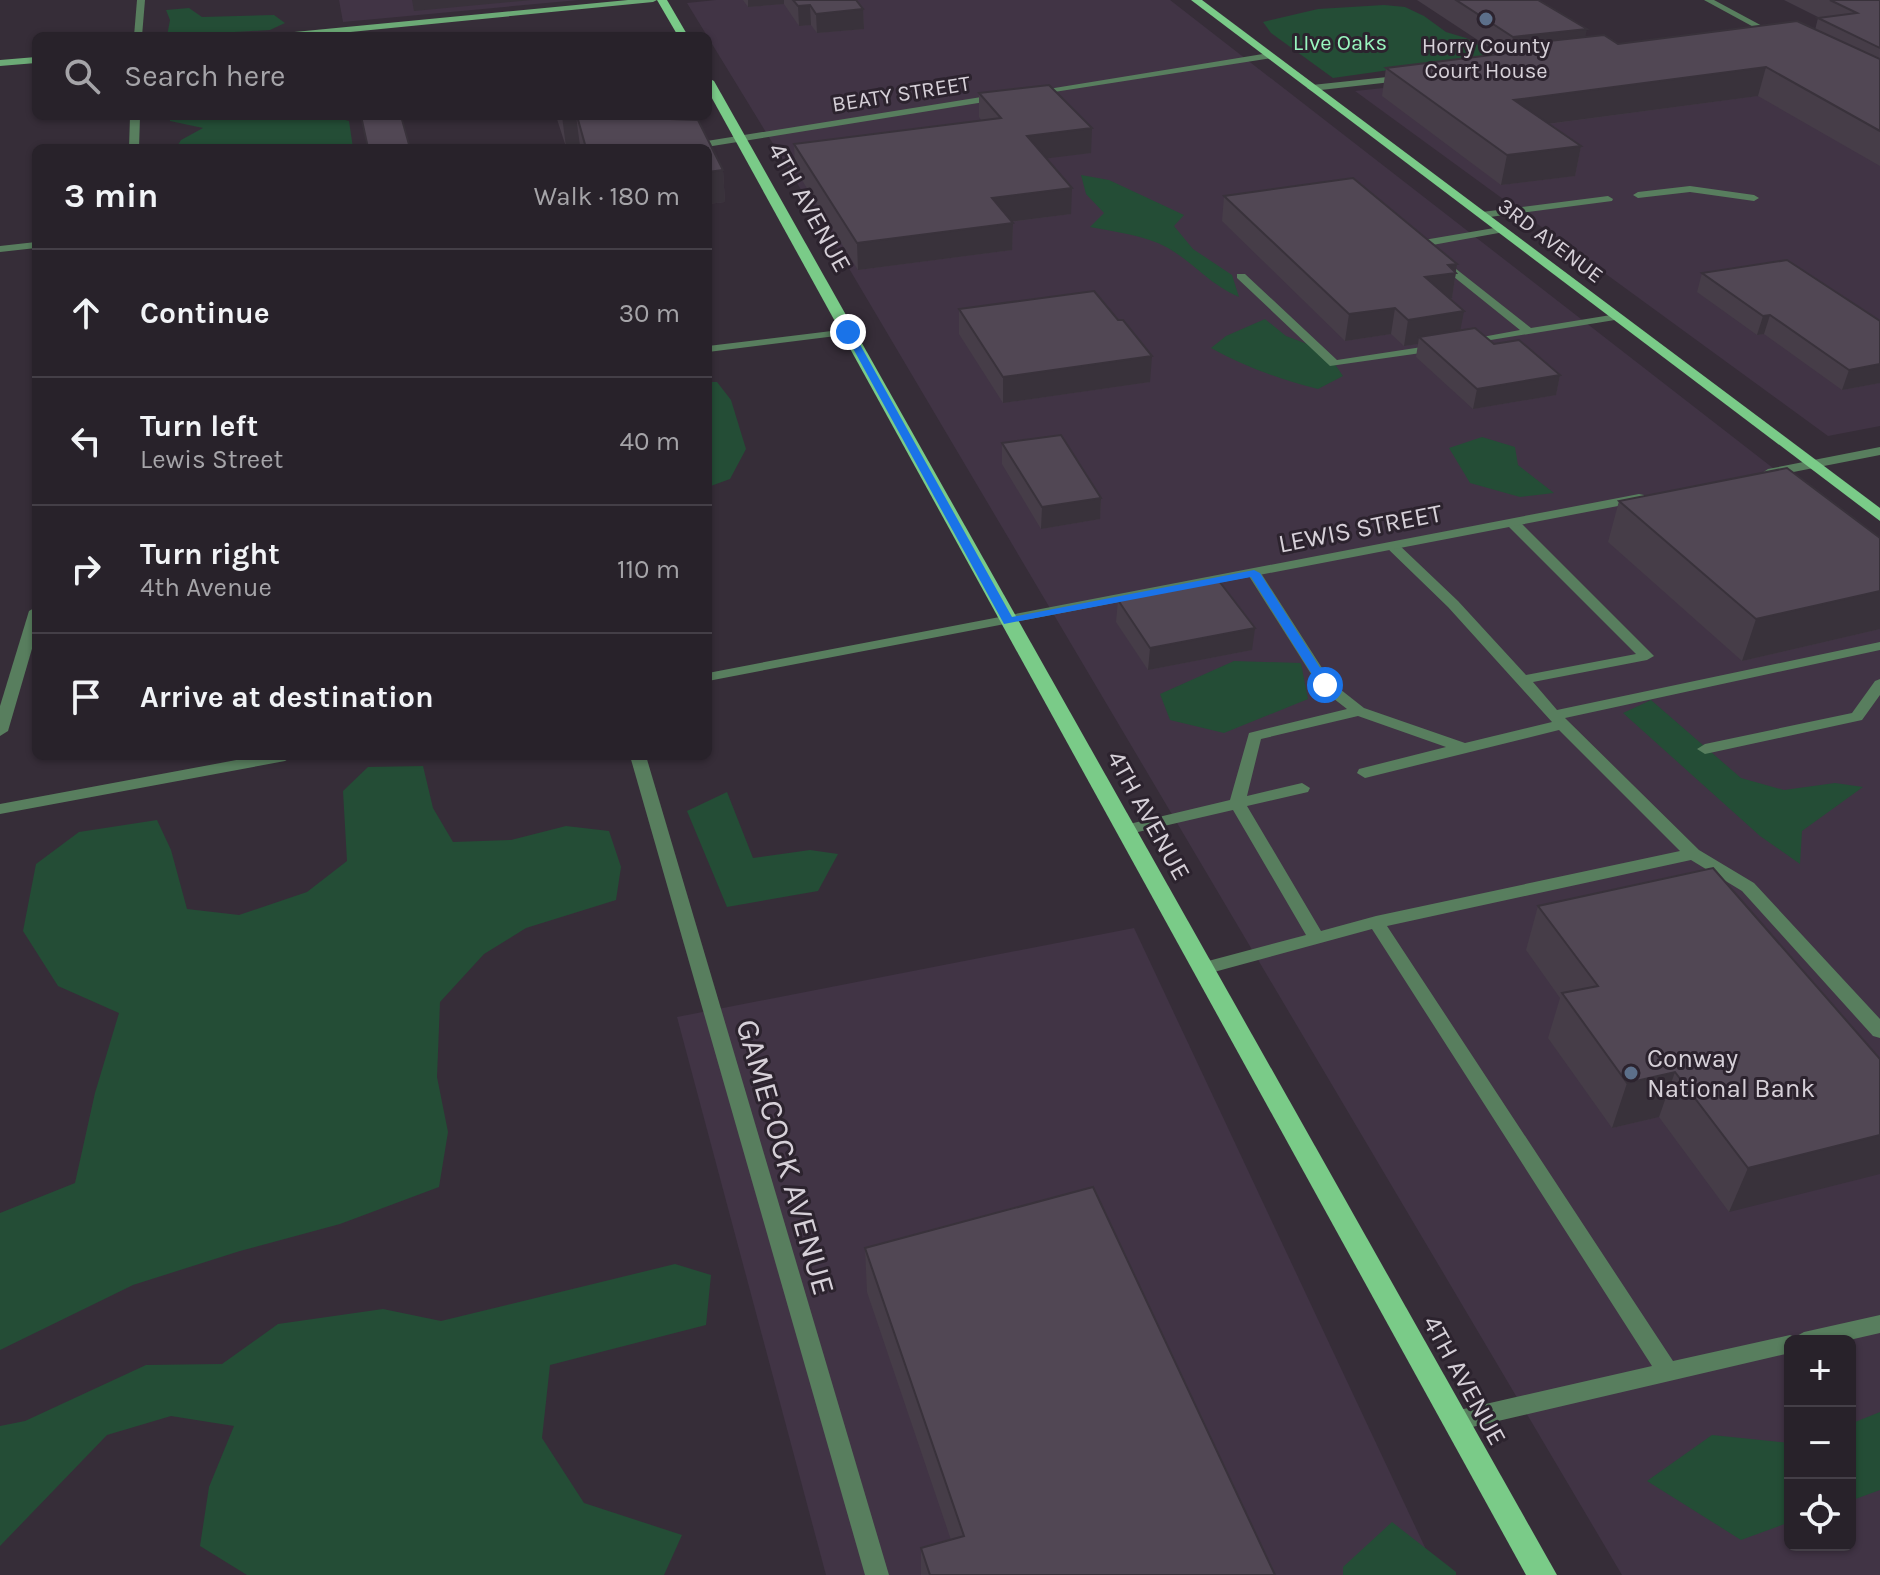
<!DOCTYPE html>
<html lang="en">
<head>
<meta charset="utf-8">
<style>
	:root { --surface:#28222a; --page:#342f36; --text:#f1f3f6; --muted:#a5a4a8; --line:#443f47 }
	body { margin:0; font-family:Karla,sans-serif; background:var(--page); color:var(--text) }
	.controls { position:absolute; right:24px; bottom:24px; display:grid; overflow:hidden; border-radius:12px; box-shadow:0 2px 6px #0004 }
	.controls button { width:72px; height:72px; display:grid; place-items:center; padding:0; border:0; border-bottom:2px solid var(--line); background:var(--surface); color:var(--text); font:40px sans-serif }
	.stop { position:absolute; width:24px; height:24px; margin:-18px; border:6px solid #1a73e8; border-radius:50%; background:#fff }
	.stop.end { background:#1a73e8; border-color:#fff; box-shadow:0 2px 8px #0008 }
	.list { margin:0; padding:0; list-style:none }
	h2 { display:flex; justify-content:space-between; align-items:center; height:104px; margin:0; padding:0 32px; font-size:34px }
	h2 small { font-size:26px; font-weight:400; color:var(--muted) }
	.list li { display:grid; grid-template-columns:52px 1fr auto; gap:24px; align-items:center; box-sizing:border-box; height:128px; padding:0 32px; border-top:2px solid var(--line) }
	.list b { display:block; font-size:30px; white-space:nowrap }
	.list p { margin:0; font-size:26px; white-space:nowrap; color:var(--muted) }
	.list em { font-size:26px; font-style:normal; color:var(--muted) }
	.icon { flex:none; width:44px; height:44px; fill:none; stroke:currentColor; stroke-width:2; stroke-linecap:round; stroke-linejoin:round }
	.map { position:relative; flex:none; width:1880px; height:1575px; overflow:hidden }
	.search { position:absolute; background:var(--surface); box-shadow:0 2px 6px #0004; left:32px; top:32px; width:680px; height:88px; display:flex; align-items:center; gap:20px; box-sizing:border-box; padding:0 28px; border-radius:12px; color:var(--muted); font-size:30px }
	.panel { position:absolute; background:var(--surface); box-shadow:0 2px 6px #0004; left:32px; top:144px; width:680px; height:616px; border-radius:12px }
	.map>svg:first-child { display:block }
</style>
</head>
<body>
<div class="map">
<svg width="1880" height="1575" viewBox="0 0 1880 1575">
	<rect width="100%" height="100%" fill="#362d38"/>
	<!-- built -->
	<g fill="#413445" fill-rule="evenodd">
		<path d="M 339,0 L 579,0 L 343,22 Z"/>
		<path d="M 716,0 L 1170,0 L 1880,551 L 1880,1575 L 1622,1575 L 844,260 L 687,3 ZM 1790,1341 L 1850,1341 L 1850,1545 L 1790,1545 Z"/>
		<path d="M 1765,48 L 1880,106 L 1880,426 L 1828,436 L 1355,91 Z"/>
		<path d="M 1134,928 L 1438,1575 L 826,1575 L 677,1017 Z"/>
	</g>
	<!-- green -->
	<g fill="#244d36">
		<path d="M 1384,5 L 1405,7 L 1424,16 L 1446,32 L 1466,38 L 1495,55 L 1333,78 L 1271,33 L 1263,22 L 1318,9 Z"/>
		<path d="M 189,8 L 202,17 L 274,15 L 285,23 L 270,30 L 167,36 L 170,20 L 166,10 Z"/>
		<path d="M 170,116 L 332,116 L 349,121 L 353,148 L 176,148 L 181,140 L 203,128 L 170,121 Z"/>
		<path d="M 1081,175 L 1109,180 L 1184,215 L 1174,226 L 1193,249 L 1232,275 L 1239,297 C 1209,284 1194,263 1168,248 C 1145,235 1115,232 1090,227 L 1104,213 L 1086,194 Z"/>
		<path d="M 1265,319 L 1286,336 L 1326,351 L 1343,376 L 1318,389 C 1279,379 1245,367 1211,348 L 1226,336 Z"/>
		<path d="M 708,382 L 717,382 L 731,400 L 746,449 L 730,479 L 708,487 Z"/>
		<path d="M 1482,437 L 1515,447 L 1518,465 L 1554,493 L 1520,497 L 1470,483 L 1449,448 Z"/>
		<path d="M 1234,661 L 1301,663 L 1308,699 L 1224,733 L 1170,720 L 1160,694 Z"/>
		<path d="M 1651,700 L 1741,778 L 1784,790 L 1835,783 L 1863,787 L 1802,831 L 1800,864 L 1760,836 L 1623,713 Z"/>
		<path d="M 423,766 L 433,808 L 453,842 L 511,840 L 566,826 L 609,831 L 621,867 L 616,900 L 526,928 L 484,954 L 440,1002 L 437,1077 L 448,1132 L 439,1187 L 340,1224 L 240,1251 L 133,1285 L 0,1350 L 0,1213 L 75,1183 L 95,1093 L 119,1013 L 58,986 L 23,931 L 36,864 L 79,832 L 157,820 L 171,850 L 187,909 L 239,915 L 307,892 L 347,861 L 343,791 L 368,767 Z"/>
		<path d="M 727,792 L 753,858 L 810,850 L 838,854 L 818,891 L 727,907 L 687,811 Z"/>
		<path d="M 675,1264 L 711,1275 L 706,1325 L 550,1365 L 542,1438 L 584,1503 L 682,1535 L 664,1575 L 247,1575 L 200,1546 L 209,1487 L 234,1426 L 171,1416 L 107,1435 L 0,1546 L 0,1426 L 25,1421 L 146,1365 L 222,1364 L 278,1324 L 383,1309 L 441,1321 Z"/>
		<path d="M 1880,1412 L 1880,1490 L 1850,1501 L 1850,1424 Z"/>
		<path d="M 1712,1435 L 1790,1443 L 1790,1522 L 1741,1540 L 1647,1481 Z"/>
		<path d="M 1392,1522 L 1456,1572 L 1456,1575 L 1343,1575 L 1343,1567 Z"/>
	</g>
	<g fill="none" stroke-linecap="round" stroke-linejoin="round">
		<!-- lane -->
		<g fill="#587e5e" fill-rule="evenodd">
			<path d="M 1690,186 L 1754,195 L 1759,198 L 1754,201 L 1690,192 L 1638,198 L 1633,195 L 1638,192 Z"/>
			<path d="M 1608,196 L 1613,199 L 1612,201 L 1482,218 L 1477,215 L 1482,212 Z"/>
			<path d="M 1500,227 L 1505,230 L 1504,232 L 1427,246 L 1531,328 L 1617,314 L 1623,317 L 1621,319 L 1466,344 L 1466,340 L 1520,330 L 1413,244 L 1418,241 Z"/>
			<path d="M 1237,274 L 1245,274 L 1337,360 L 1435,345 L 1441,348 L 1435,351 L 1330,366 L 1237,278 Z"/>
			<path d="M 1513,519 L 1518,520 L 1654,656 L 1647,660 L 1533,682 L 1557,710 L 1880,642 L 1880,650 L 1565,718 L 1699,850 L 1754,883 L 1880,1019 L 1880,1038 L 1873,1036 L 1742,891 L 1691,860 L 1387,926 L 1673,1361 L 1790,1335 L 1795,1337 L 1804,1332 L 1880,1315 L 1880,1333 L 1845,1341 L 1790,1341 L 1790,1353 L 1455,1431 L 1447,1428 L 1444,1421 L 1447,1414 L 1455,1411 L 1652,1366 L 1372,929 L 1203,975 L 1197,974 L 1194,969 L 1197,964 L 1306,935 L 1233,810 L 1125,835 L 1117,830 L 1125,825 L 1230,800 L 1249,733 L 1347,709 L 1320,688 L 1247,573 L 1249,570 L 1259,570 L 1331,682 L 1364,708 L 1465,743 L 1552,722 L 1448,607 L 1385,546 L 1392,542 L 1397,543 L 1458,601 L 1526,675 L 1636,654 L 1508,526 L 1506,523 ZM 1358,716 L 1446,747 L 1359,769 L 1357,773 L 1365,778 L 1559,730 L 1680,851 L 1376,916 L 1321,931 L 1247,806 L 1308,792 L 1310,788 L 1302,783 L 1247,796 L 1261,739 Z"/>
			<path d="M 1880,679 L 1880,695 L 1862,720 L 1705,754 L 1697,749 L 1705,744 L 1852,713 L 1875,681 Z"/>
		</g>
		<!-- street -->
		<g fill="#587e5e" fill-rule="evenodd">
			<path d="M 137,0 L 145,0 L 142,36 L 134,36 Z"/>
			<path d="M 1704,0 L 1714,0 L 1779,35 L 1772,37 Z"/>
			<path d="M 1269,53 L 1273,56 L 1272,58 L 1035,95 L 1030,92 Z"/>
			<path d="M 1406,75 L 1409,76 L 1409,80 L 1312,91 L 1307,88 L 1312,85 Z"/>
			<path d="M 1000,94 L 1003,95 L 1003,99 L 700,148 L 677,148 L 682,145 Z"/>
			<path d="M 130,116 L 140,116 L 139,148 L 129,148 Z"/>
			<path d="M 36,242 L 36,248 L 0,252 L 0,246 Z"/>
			<path d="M 848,329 L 854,332 L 852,334 L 708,352 L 708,346 Z"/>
			<path d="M 1880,447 L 1880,455 L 1768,477 L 1762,473 L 1768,469 Z"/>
			<path d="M 1639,494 L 1644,495 L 1644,501 L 708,681 L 708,673 Z"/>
			<path d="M 36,607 L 36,635 L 8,731 L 0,736 L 0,706 L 29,611 Z"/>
			<path d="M 258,756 L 293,756 L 285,761 L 0,814 L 0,804 Z"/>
			<path d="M 630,756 L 646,756 L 889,1575 L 865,1575 Z"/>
		</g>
		<!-- secondary -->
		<g fill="#6caa76" fill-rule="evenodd">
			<path d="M 628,0 L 657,0 L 653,2 L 310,36 L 280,36 L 284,33 Z"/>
			<path d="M 36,57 L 36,63 L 0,66 L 0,60 Z"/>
		</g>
		<!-- primary -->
		<g fill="#7acb88" fill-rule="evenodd">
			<path d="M 657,0 L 667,0 L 688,36 L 678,36 Z"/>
			<path d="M 1191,0 L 1202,0 L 1880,508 L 1880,521 Z"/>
			<path d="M 708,78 L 714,81 L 1557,1575 L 1526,1575 L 708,91 Z"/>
		</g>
	</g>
	<!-- wall -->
	<g fill="#463d48">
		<path d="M 743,0 L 856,0 L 863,9 L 864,29 L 817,33 L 811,25 L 799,26 L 784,4 L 748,7 Z"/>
		<path d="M 1417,0 L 1538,0 L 1585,37 L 1618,44 L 1815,30 L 1818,18 L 1820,18 L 1784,0 L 1880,0 L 1880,166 L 1758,96 L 1549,124 L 1581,146 L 1575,176 L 1501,185 L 1382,96 L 1386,68 L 1499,54 Z"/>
		<path d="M 979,93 L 1091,153 L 1046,158 L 1071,214 L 1011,222 L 1013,223 L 1012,250 L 858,270 L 795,169 L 794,144 L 981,120 L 979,117 Z"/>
		<path d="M 556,116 L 693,116 L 694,120 L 723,170 L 725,202 L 708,204 L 708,148 L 581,148 L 580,146 L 566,147 Z"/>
		<path d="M 1224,196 L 1456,272 L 1452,298 L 1450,299 L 1460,330 L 1494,344 L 1560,375 L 1556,395 L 1473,409 L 1416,357 L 1418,344 L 1404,346 L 1391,334 L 1345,341 L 1222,221 Z"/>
		<path d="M 1702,273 L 1880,321 L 1880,383 L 1842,390 L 1764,334 L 1757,335 L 1697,292 Z"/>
		<path d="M 959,309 L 1150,382 L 1003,403 L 959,334 Z"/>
		<path d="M 1002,443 L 1101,498 L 1100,519 L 1041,529 L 1002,464 Z"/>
		<path d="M 1619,501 L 1880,538 L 1880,629 L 1742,661 L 1608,542 Z"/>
		<path d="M 1118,600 L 1252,650 L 1148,670 L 1116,622 Z"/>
		<path d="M 1538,906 L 1880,1059 L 1729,1212 L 1659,1117 L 1612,1128 L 1548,1038 L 1560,998 L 1526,950 Z"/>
		<path d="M 865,1248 L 1275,1575 L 921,1575 L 921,1548 L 951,1540 L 867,1292 Z"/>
	</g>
	<!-- shaded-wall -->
	<g fill="#39323b">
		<path d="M 412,0 L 532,0 L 414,11 Z"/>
		<path d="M 748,0 L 784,0 L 784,4 L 748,7 Z"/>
		<path d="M 810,5 L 811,25 L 799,26 L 798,6 Z"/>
		<path d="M 863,9 L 864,29 L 817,33 L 816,14 Z"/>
		<path d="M 1587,29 L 1582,53 L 1540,49 L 1530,43 L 1527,59 L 1509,61 L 1513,37 Z"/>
		<path d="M 1766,67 L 1758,96 L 1508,129 L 1514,100 Z"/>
		<path d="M 562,116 L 576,116 L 580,146 L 566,147 Z"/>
		<path d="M 674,116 L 693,116 L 695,140 L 672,119 Z"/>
		<path d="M 1092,128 L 1091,153 L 1026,161 L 1027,136 Z"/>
		<path d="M 1581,146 L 1575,176 L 1501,185 L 1507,155 Z"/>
		<path d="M 723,170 L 725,202 L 708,204 L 708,172 Z"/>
		<path d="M 1072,188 L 1071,214 L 992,224 L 992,198 Z"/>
		<path d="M 1013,223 L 1012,250 L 858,270 L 857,243 Z"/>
		<path d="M 1457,264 L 1452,298 L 1421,303 L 1425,277 L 1448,265 Z"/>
		<path d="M 1395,308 L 1391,334 L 1345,341 L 1349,314 Z"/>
		<path d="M 1464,311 L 1459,337 L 1419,337 L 1418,344 L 1404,346 L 1408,320 Z"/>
		<path d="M 1770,315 L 1764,334 L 1757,335 L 1763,316 Z"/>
		<path d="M 1152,356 L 1150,382 L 1003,403 L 1003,377 Z"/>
		<path d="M 1880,364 L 1880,383 L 1842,390 L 1849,370 Z"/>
		<path d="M 1560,375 L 1556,395 L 1473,409 L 1477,389 Z"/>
		<path d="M 1101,498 L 1100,519 L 1041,529 L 1042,507 Z"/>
		<path d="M 1880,591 L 1880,629 L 1742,661 L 1756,619 Z"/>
		<path d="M 1255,628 L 1252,650 L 1148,670 L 1150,648 Z"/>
		<path d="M 1675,1072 L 1659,1117 L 1612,1128 L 1627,1083 Z"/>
		<path d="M 1880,1135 L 1880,1174 L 1729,1212 L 1748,1168 Z"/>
	</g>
	<!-- building -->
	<g fill="#514754" stroke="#39323b" stroke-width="2">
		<path d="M 793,0 L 856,0 L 863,9 L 816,14 L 810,5 L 798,6 Z"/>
		<path d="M 1456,0 L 1538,0 L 1587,29 L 1513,37 Z"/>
		<path d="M 1830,0 L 1880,0 L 1880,48 L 1818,18 L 1857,13 Z"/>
		<path d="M 1797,21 L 1880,59 L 1880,131 L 1766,67 L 1514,100 L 1581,146 L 1507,155 L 1386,68 L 1540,49 L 1530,43 L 1604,35 L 1618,44 Z"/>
		<path d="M 1049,85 L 1092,128 L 1027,136 L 1072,188 L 992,198 L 1013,223 L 857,243 L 794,144 L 1001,118 L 979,93 Z"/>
		<path d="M 361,116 L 401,116 L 410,148 L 368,148 Z"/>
		<path d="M 577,116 L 674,116 L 672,119 L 698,120 L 723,170 L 708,172 L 708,148 L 586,148 Z"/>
		<path d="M 1353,178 L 1457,264 L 1448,265 L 1456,273 L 1425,277 L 1464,311 L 1408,320 L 1395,308 L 1349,314 L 1224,196 Z"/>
		<path d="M 1787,260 L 1880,321 L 1880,364 L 1849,370 L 1770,315 L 1763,316 L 1702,273 Z"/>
		<path d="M 1094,291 L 1118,320 L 1123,320 L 1152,356 L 1003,377 L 959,309 Z"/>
		<path d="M 1475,328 L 1494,344 L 1519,340 L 1560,375 L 1477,389 L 1419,337 Z"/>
		<path d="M 1061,435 L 1101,498 L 1042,507 L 1002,443 Z"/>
		<path d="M 1787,468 L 1880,538 L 1880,591 L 1756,619 L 1619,501 Z"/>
		<path d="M 1219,581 L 1255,628 L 1150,648 L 1118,600 Z"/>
		<path d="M 1713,868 L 1880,1059 L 1880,1135 L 1748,1168 L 1675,1072 L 1627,1083 L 1562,993 L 1598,986 L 1538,906 Z"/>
		<path d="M 1093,1187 L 1275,1575 L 930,1575 L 921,1548 L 964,1536 L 865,1248 Z"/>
	</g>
	<!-- route -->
	<path fill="#1a73e8" d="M 848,329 L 853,332 L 1012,617 L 1254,570 L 1260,573 L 1331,685 L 1329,687 L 1320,687 L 1251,577 L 1004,624 L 844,332 Z"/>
	<!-- markers -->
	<g fill="#5c6f8a" stroke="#2c232e" stroke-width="3">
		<circle cx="1486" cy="19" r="8"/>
		<circle cx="1631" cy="1073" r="8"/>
	</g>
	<g text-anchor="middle" stroke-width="6" stroke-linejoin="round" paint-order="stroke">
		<!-- far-park labels -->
		<g font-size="22" fill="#99f6bf" stroke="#2c232e">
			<text x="1340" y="50">LIve Oaks</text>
		</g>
		<!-- far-poi labels -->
		<g font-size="22" fill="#d6d0d8" stroke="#2c232e">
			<text x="1486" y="53">Horry County<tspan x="1486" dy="25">Court House</tspan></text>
		</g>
		<!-- far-street labels -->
		<g font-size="22" fill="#d6d0d8" stroke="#2c232e">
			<text transform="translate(901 93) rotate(-9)" y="8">BEATY STREET</text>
			<text transform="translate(1551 240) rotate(37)" y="8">3RD AVENUE</text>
		</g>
		<!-- street labels -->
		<g font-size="26" fill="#d6d0d8" stroke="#2c232e">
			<text transform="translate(810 207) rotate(61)" y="9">4TH AVENUE</text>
			<text transform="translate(1360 528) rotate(-11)" y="9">LEWIS STREET</text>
			<text transform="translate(1149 815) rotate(61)" y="9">4TH AVENUE</text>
			<text transform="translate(1465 1380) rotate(61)" y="9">4TH AVENUE</text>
		</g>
		<!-- poi labels -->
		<g font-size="26" fill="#d6d0d8" stroke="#2c232e" text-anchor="start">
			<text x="1647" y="1067">Conway<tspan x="1647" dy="30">National Bank</tspan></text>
		</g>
		<!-- near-street labels -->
		<g font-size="32" fill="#d6d0d8" stroke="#2c232e">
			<text transform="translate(786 1157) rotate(74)" y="11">GAMECOCK AVENUE</text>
		</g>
	</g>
</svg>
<div class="controls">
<button>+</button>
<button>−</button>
<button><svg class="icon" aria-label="locate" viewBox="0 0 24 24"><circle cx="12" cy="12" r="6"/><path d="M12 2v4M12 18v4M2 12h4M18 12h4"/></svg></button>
</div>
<div class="stop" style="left:1325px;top:685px"></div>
<div class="stop end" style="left:848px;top:332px"></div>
<div class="search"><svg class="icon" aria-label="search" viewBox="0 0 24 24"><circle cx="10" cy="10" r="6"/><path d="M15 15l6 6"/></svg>Search here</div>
<section class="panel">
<h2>3 min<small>Walk · 180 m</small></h2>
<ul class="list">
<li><svg class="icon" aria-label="ahead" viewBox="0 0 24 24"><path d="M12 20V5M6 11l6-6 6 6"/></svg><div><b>Continue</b></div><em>30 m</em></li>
<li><svg class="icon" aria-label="left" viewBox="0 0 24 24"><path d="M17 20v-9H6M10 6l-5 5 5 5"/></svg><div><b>Turn left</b><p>Lewis Street</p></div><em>40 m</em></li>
<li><svg class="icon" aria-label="right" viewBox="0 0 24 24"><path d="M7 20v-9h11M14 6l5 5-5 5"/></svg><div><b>Turn right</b><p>4th Avenue</p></div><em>110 m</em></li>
<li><svg class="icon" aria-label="arrive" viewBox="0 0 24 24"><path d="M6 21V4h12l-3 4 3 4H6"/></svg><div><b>Arrive at destination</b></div></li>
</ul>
</section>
</div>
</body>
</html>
